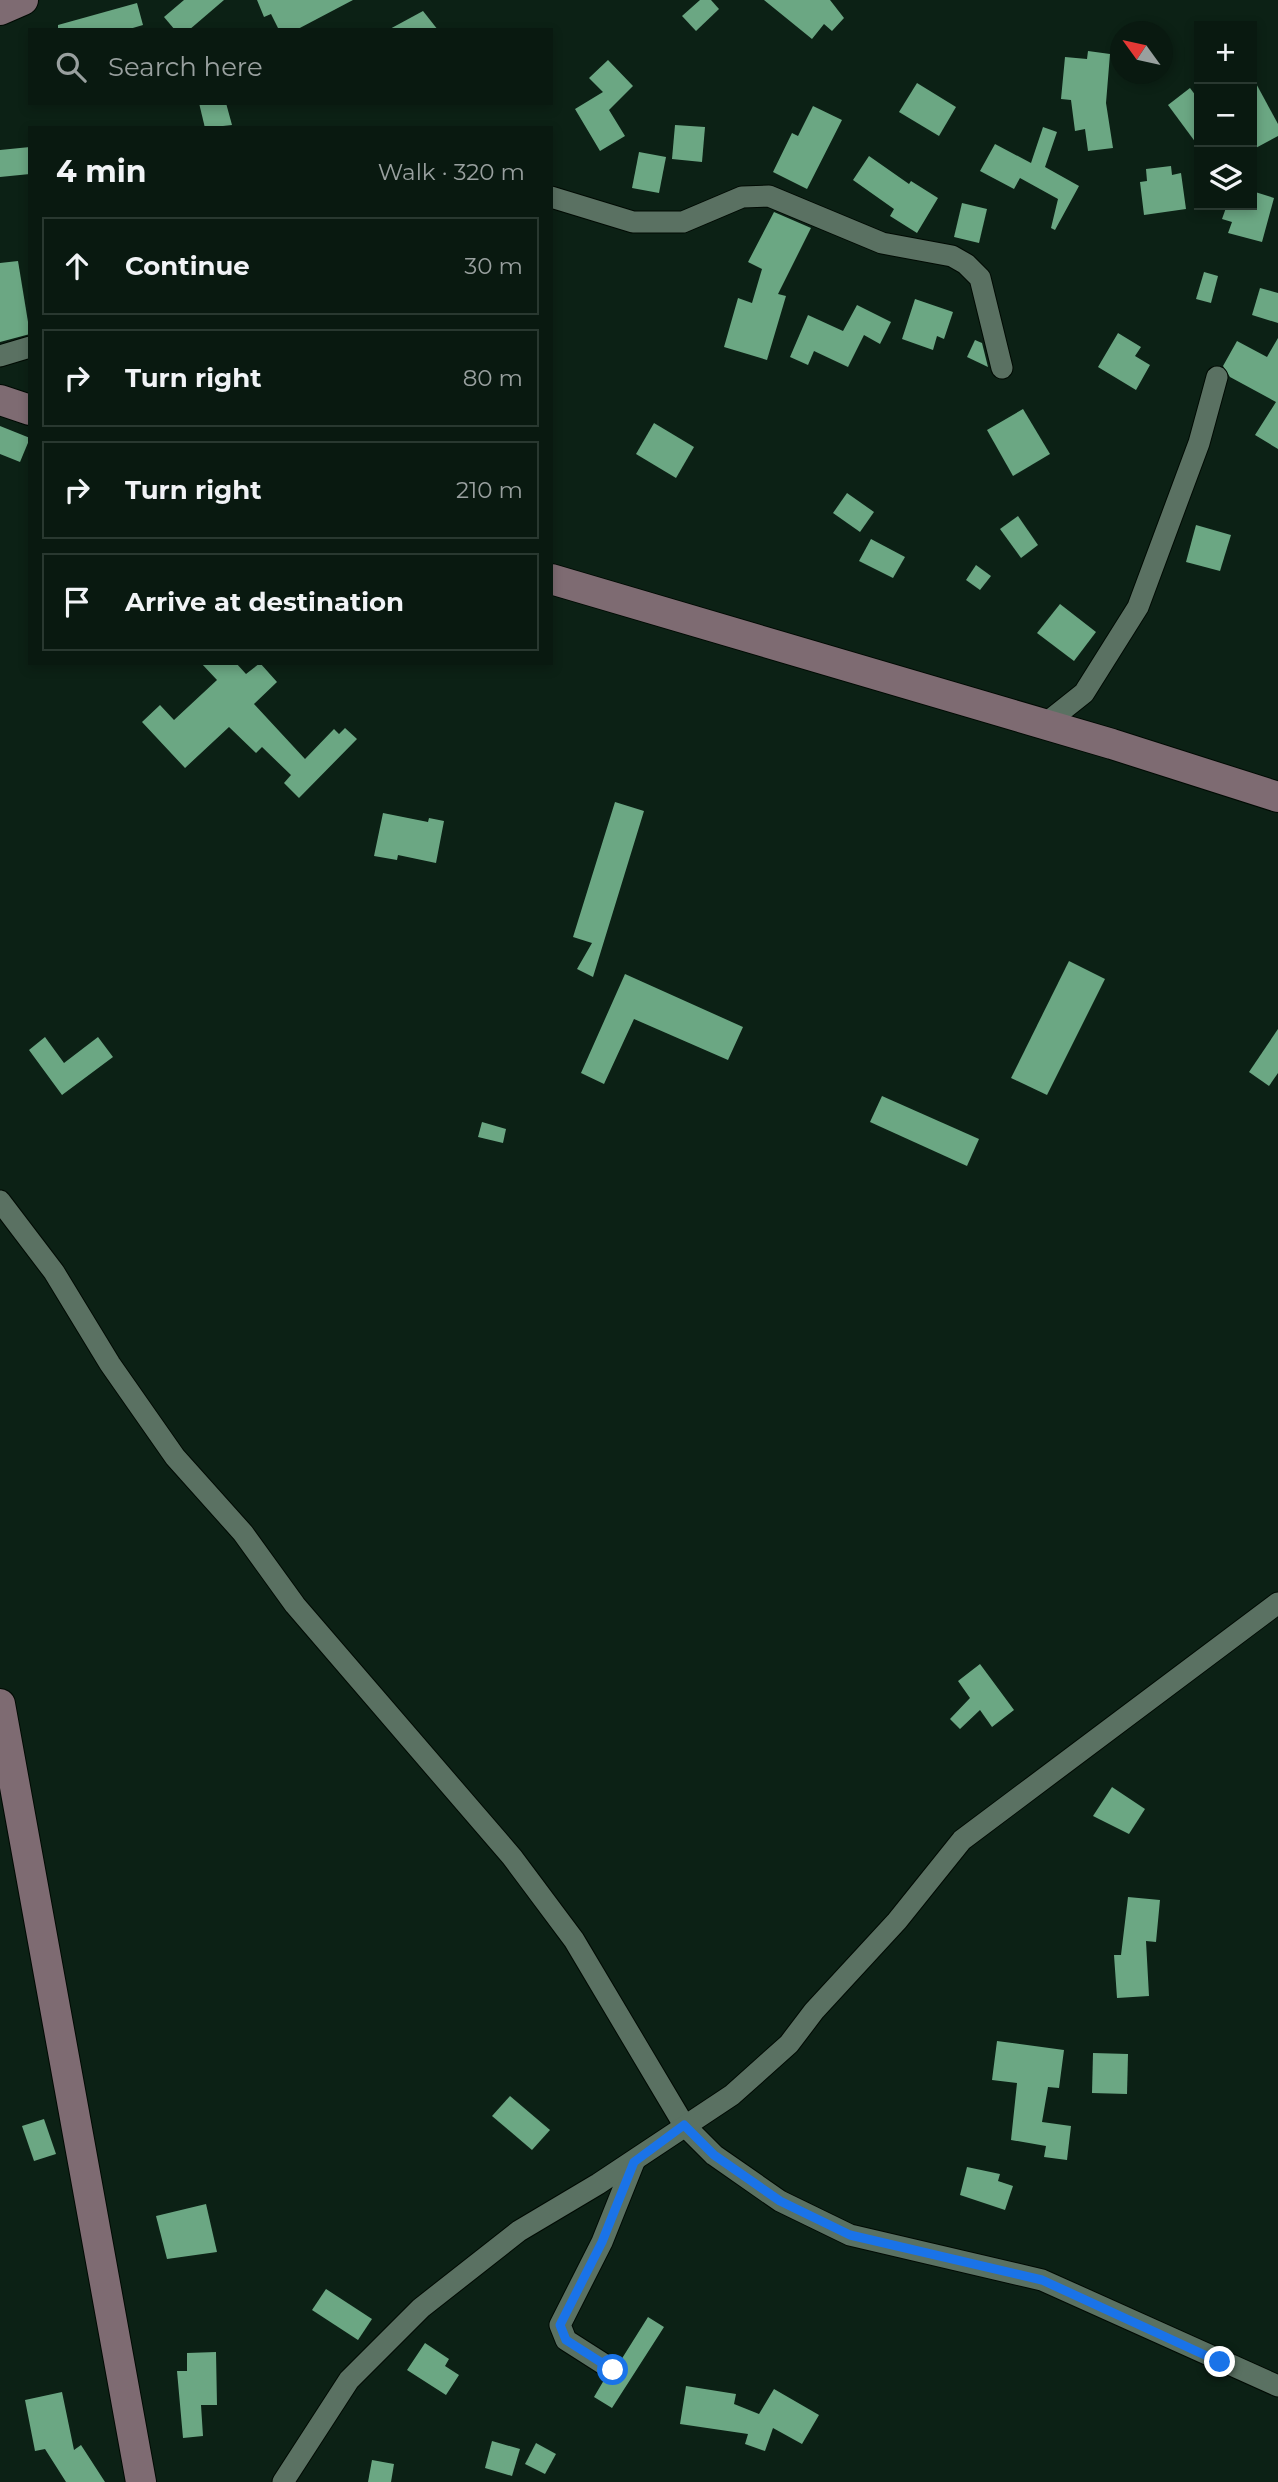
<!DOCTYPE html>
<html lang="en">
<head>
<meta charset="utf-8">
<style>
	:root { --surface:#091910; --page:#122219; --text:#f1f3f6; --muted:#99a09f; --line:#293830 }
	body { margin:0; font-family:Montserrat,sans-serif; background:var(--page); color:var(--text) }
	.controls { position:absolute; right:21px; top:21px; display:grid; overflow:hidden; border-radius:0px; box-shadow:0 4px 10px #0003 }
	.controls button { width:63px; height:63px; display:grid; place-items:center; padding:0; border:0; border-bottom:2px solid var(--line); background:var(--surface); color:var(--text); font:35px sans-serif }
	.compass { position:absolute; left:1110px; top:21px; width:63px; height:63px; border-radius:50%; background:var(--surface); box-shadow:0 4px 10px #0003; rotate:303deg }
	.stop { position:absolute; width:21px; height:21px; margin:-16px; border:5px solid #1a73e8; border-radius:50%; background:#fff }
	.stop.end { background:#1a73e8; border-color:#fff; box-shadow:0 2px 7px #0008 }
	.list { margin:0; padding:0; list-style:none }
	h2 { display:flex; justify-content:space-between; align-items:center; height:91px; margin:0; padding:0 28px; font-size:30px }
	h2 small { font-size:23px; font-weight:400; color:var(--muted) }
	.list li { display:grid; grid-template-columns:46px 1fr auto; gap:21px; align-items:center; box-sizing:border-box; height:98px; margin:0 14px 14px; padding:0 14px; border:2px solid var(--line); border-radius:0px }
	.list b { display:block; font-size:26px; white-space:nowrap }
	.list em { font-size:23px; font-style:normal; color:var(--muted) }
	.icon { flex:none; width:38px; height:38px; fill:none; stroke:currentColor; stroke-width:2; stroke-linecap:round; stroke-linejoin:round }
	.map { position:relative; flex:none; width:1278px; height:2482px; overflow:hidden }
	.search { position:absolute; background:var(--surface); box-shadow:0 4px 10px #0003; left:28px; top:28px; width:525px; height:77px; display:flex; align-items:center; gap:18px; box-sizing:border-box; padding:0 24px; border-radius:0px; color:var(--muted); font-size:26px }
	.panel { position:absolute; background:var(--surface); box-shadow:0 4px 10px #0003; left:28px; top:126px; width:525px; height:539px; border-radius:0px }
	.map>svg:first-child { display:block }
</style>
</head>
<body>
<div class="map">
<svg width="1278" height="2482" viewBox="0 0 1278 2482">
	<rect width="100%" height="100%" fill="#0c2115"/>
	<!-- building -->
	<g fill="#6ba783">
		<path d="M 184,0 L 224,0 L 189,30 L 175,30 L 164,17 Z"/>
		<path d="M 257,0 L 353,0 L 296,30 L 279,30 L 271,14 L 264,17 Z"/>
		<path d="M 700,0 L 711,0 L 719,9 L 696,31 L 682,16 Z"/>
		<path d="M 764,0 L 830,0 L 844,18 L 832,31 L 824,24 L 812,39 Z"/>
		<path d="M 137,3 L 143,25 L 126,30 L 58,30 L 58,25 Z"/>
		<path d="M 423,11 L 438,30 L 388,30 Z"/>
		<path d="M 1088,51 L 1110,54 L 1106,103 L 1113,148 L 1088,151 L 1085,129 L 1075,131 L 1071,100 L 1061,99 L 1065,57 L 1087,59 Z"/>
		<path d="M 608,60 L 633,86 L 609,110 L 625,136 L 600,151 L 575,109 L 603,92 L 589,78 Z"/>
		<path d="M 1252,76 L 1278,124 L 1278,136 L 1252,150 Z"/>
		<path d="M 917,83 L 956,107 L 939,136 L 899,112 Z"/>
		<path d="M 1190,88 L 1199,100 L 1199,147 L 1168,105 Z"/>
		<path d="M 199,103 L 226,103 L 232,125 L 205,128 Z"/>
		<path d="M 813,106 L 842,120 L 807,189 L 773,172 L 792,133 L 798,136 Z"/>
		<path d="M 675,125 L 705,127 L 702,162 L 672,159 Z"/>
		<path d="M 1043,127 L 1057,132 L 1045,167 L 1079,186 L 1055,230 L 1051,228 L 1058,199 L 1020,178 L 1014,189 L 980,171 L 995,144 L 1031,163 Z"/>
		<path d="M 30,147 L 30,174 L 0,177 L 0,150 Z"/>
		<path d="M 639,152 L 666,157 L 659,193 L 632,188 Z"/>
		<path d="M 869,156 L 909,184 L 911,181 L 938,198 L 917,233 L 890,216 L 894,209 L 853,180 Z"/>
		<path d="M 1171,166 L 1172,175 L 1181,173 L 1186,209 L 1144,215 L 1140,182 L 1147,181 L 1146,169 Z"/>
		<path d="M 1252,191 L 1274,198 L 1262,242 L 1228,233 L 1232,222 L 1222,219 L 1227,205 L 1252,205 Z"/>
		<path d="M 962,203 L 987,209 L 979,243 L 954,237 Z"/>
		<path d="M 774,212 L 811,228 L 778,294 L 786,296 L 767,360 L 724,347 L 738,298 L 752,303 L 762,269 L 748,262 Z"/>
		<path d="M 18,261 L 30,334 L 0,342 L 0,263 Z"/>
		<path d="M 1204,272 L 1218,276 L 1211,303 L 1196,299 Z"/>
		<path d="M 1260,288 L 1278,293 L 1278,323 L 1252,315 Z"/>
		<path d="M 915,299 L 953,312 L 944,339 L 937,336 L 933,350 L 902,339 Z"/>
		<path d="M 857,305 L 891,322 L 880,344 L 864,335 L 848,367 L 814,351 L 808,365 L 790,357 L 808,315 L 843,331 Z"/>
		<path d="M 1118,333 L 1141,347 L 1135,356 L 1150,365 L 1136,390 L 1098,367 Z"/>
		<path d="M 1278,338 L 1278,449 L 1255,435 L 1276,402 L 1230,377 L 1223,366 L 1237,341 L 1267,357 Z"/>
		<path d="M 975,340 L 982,343 L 988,367 L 967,357 Z"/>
		<path d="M 1023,409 L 1050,454 L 1013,476 L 987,430 Z"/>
		<path d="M 654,423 L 694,447 L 676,478 L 636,454 Z"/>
		<path d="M 0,426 L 30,438 L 20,462 L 0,454 Z"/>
		<path d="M 847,493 L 874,512 L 860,532 L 833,513 Z"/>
		<path d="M 1018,516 L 1038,545 L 1021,558 L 1000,529 Z"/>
		<path d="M 1196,525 L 1231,535 L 1220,571 L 1186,562 Z"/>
		<path d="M 871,539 L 905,557 L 893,578 L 859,561 Z"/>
		<path d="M 976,565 L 991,576 L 980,590 L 966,580 Z"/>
		<path d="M 1060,604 L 1096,632 L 1074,661 L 1037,633 Z"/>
		<path d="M 201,663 L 236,663 L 246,674 L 260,663 L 277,682 L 254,704 L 305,759 L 334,729 L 339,734 L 345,728 L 357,739 L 299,798 L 284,783 L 291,775 L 262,747 L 256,753 L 229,727 L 185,768 L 142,722 L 160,705 L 174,720 L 217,680 Z"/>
		<path d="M 615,802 L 644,811 L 593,977 L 577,969 L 592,943 L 573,937 Z"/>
		<path d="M 383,813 L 428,822 L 429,818 L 444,821 L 436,863 L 398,855 L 397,860 L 374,856 Z"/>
		<path d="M 1069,961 L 1105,979 L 1047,1095 L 1011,1078 Z"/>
		<path d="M 625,974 L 743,1027 L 728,1060 L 634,1019 L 604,1084 L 581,1073 Z"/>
		<path d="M 1278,1029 L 1278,1073 L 1269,1086 L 1249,1072 Z"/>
		<path d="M 45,1037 L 64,1063 L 98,1037 L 113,1057 L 62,1095 L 29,1050 Z"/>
		<path d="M 882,1096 L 979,1139 L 967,1166 L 870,1122 Z"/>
		<path d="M 482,1122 L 506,1129 L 503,1143 L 478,1137 Z"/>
		<path d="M 980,1664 L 1014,1710 L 992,1727 L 980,1710 L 960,1729 L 950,1719 L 970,1698 L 958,1681 Z"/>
		<path d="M 1112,1787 L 1145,1809 L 1129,1834 L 1093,1816 Z"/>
		<path d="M 1128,1897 L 1160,1900 L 1156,1942 L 1146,1941 L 1149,1996 L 1117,1998 L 1114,1955 L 1121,1955 Z"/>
		<path d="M 997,2041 L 1064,2050 L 1059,2088 L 1048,2087 L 1042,2122 L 1071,2126 L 1067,2160 L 1044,2157 L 1046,2146 L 1011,2140 L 1017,2083 L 992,2080 Z"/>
		<path d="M 1093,2053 L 1128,2054 L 1127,2094 L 1092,2093 Z"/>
		<path d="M 510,2096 L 550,2130 L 532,2150 L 492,2116 Z"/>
		<path d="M 44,2119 L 56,2154 L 34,2161 L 22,2126 Z"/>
		<path d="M 967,2167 L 1000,2174 L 998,2181 L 1013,2186 L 1005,2210 L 960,2195 Z"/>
		<path d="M 206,2204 L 217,2252 L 167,2259 L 156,2216 Z"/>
		<path d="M 326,2289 L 372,2319 L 358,2340 L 312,2310 Z"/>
		<path d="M 648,2317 L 664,2327 L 612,2408 L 594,2397 L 604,2380 L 613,2383 L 624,2378 L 626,2370 L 621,2360 Z"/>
		<path d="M 425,2343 L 449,2359 L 445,2366 L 459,2375 L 446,2395 L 407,2370 Z"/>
		<path d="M 216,2352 L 217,2405 L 201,2405 L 203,2436 L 183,2438 L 177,2371 L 187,2371 L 187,2353 Z"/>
		<path d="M 686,2386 L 736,2394 L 734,2404 L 759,2414 L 774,2389 L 819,2415 L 802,2444 L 773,2428 L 765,2451 L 745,2444 L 748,2434 L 680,2424 Z"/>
		<path d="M 62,2392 L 74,2450 L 81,2445 L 105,2482 L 66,2482 L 45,2449 L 35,2451 L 25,2400 Z"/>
		<path d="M 492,2441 L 520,2449 L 512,2476 L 485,2468 Z"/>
		<path d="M 536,2443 L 556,2454 L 545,2474 L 525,2464 Z"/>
		<path d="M 372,2460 L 394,2464 L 391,2482 L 368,2482 Z"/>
	</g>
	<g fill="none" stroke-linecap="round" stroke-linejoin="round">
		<!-- street casing -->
		<g stroke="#000a03" stroke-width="23">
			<g id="street">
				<path d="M 551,197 L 633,222 L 683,222 L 742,197 L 769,196 L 882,243 L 952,256 L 966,264 L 980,278 L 1002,368"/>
				<path d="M 0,356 L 30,347"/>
				<path d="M 1045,724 L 1084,693 L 1138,607 L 1199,443 L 1217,377"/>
				<path d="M 0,1201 L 54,1272 L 110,1364 L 175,1457 L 243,1533 L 295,1605 L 512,1857 L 574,1940 L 684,2125 L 714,2155 L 780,2201 L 850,2235 L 1042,2280 L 1278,2386"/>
				<path d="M 613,2370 L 566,2340 L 560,2325 L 602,2242 L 634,2162"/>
				<path d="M 283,2482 L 349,2380 L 421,2308 L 519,2231 L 598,2184 L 732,2095 L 789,2044 L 814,2011 L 897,1921 L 962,1840 L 1278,1603"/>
			</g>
		</g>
		<!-- secondary casing -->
		<g stroke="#000a03" stroke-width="32">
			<g id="secondary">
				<path d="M 0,10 L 23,0"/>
				<path d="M 0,400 L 30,410"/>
				<path d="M 551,579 L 1112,744 L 1278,797"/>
				<path d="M 0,1704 L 141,2482"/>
			</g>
		</g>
		<!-- street -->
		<use href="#street" stroke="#5a7162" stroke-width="21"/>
		<!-- secondary -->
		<use href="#secondary" stroke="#7e6b72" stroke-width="30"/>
	</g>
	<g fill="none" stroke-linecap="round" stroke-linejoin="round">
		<!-- route -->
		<path stroke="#1a73e8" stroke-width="9" d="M 613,2370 L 566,2340 L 560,2325 L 602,2242 L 634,2162 L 684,2125 L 714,2155 L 780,2201 L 850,2235 L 1042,2280 L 1220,2362"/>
	</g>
</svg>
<div class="controls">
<button>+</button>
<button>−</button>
<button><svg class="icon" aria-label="layers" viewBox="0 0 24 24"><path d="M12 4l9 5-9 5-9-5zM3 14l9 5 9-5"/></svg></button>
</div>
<svg class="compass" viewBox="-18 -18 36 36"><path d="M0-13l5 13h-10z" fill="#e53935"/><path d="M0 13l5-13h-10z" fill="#99a09f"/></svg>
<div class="stop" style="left:613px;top:2370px"></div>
<div class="stop end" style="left:1220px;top:2362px"></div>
<div class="search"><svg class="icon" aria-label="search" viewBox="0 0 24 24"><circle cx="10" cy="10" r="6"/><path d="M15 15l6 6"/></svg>Search here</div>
<section class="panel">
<h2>4 min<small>Walk · 320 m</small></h2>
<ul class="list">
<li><svg class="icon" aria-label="ahead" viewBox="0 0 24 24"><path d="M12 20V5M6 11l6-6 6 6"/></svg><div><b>Continue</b></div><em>30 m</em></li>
<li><svg class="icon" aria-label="right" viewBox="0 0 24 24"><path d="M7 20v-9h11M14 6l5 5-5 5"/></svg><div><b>Turn right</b></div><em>80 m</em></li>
<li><svg class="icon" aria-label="right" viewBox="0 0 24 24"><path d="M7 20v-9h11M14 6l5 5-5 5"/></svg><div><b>Turn right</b></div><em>210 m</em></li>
<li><svg class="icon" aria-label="arrive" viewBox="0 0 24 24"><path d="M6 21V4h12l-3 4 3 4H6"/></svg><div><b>Arrive at destination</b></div></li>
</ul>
</section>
</div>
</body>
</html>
